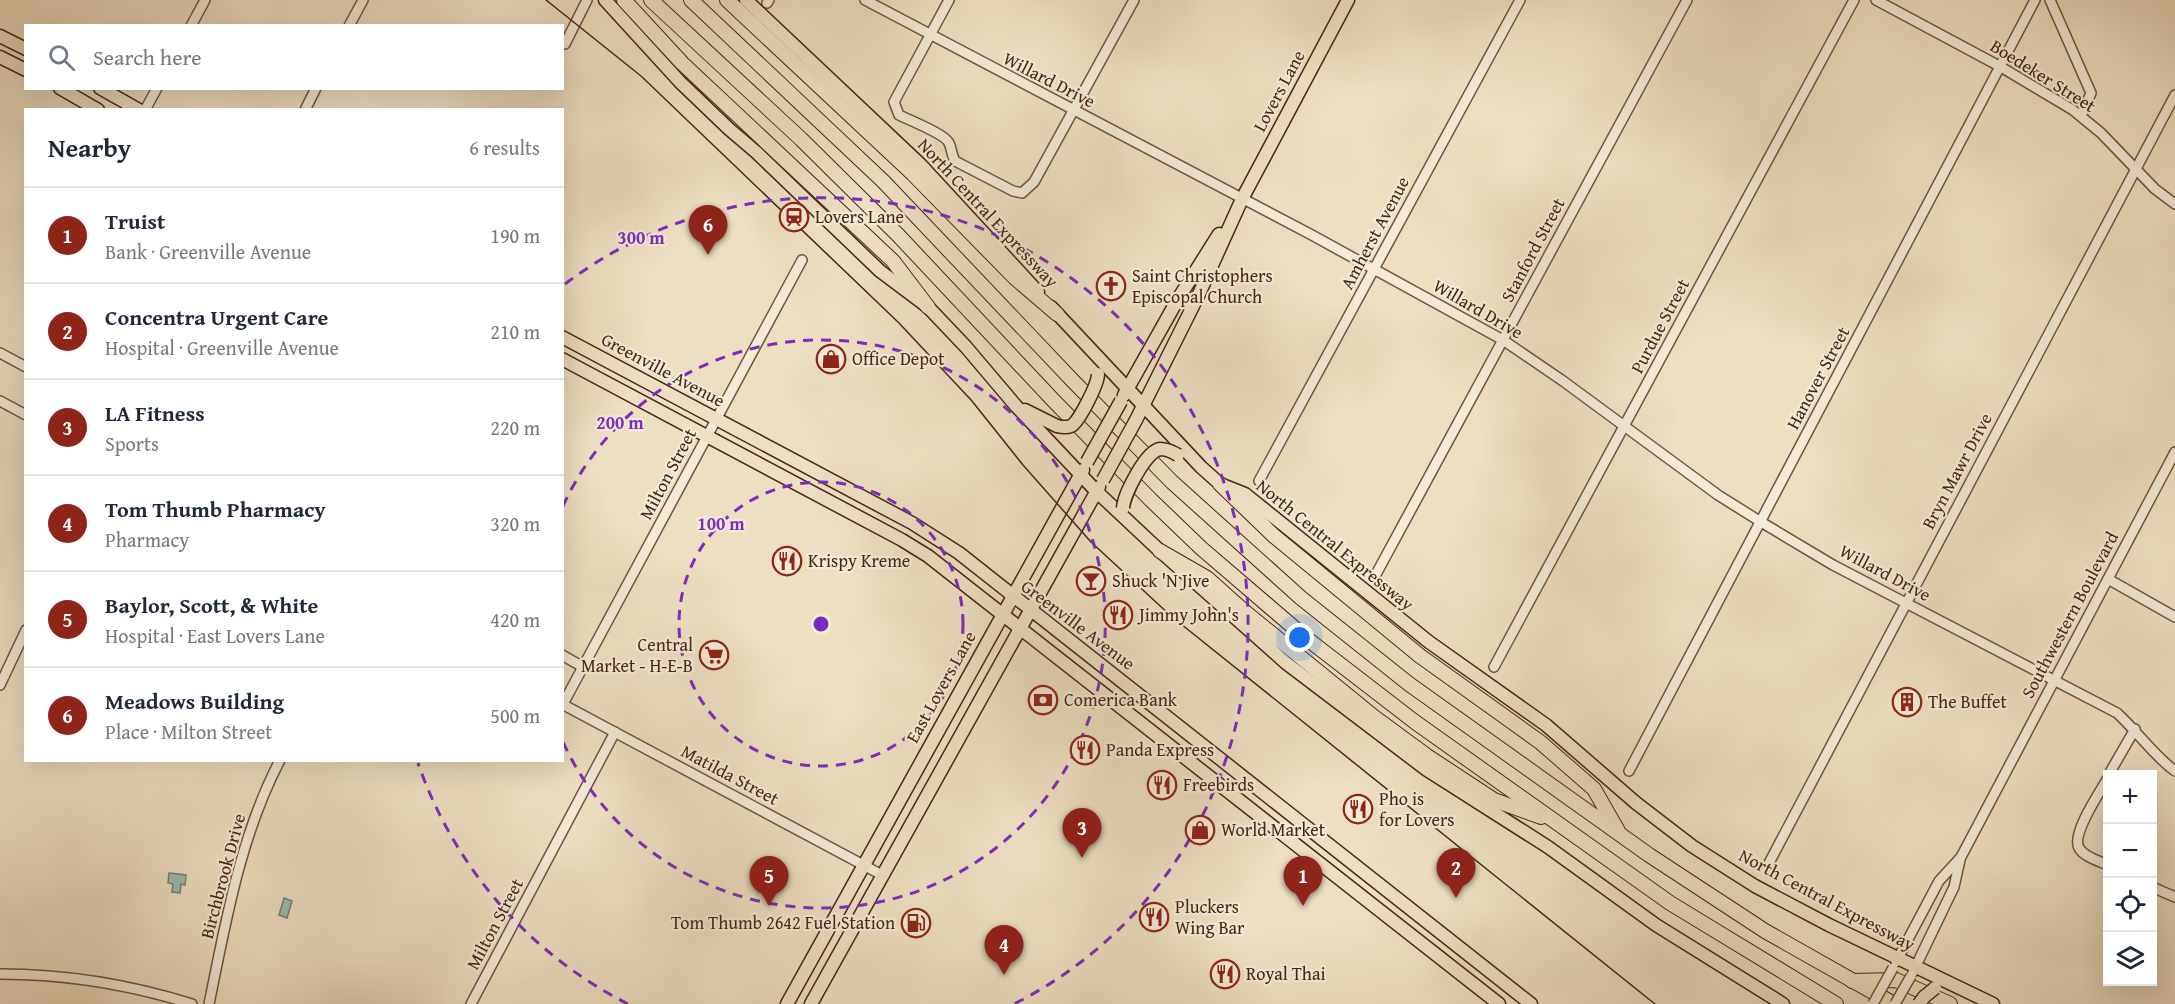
<!DOCTYPE html>
<html lang="en">
<head>
<meta charset="utf-8">
<style>
	:root { --surface:#fff; --page:#f2f2f3; --text:#1f2937; --muted:#747a83; --line:#e0e1e3; --accent:#8f2418 }
	body { margin:0; font-family:"Gentium Book Plus",serif; background:var(--page); color:var(--text) }
	.controls { position:absolute; right:18px; bottom:18px; display:grid; overflow:hidden; border-radius:0px; box-shadow:0 6px 24px #0002 }
	.controls button { width:54px; height:54px; display:grid; place-items:center; padding:0; border:0; border-bottom:2px solid var(--line); background:var(--surface); color:var(--text); font:30px sans-serif }
	.you { position:absolute; left:1300px; top:638px; width:21px; height:21px; margin:-15px; border:4px solid #fff; border-radius:50%; background:#1a73e8; box-shadow:0 0 0 9px #1a73e833 }
	.badge { display:grid; place-items:center; width:39px; height:39px; border-radius:50%; background:var(--accent); color:#fff; font-size:20px; font-weight:700 }
	.pin { position:absolute; translate:-50% -50px; filter:drop-shadow(0 2px 3px #0008) }
	.pin::after { content:''; position:absolute; top:32px; width:21px; height:18px; background:inherit; clip-path:polygon(0 0,100% 0,50% 100%) }
	.list { margin:0; padding:0; list-style:none }
	h2 { display:flex; justify-content:space-between; align-items:center; height:78px; margin:0; padding:0 24px; font-size:26px }
	h2 small { font-size:20px; font-weight:400; color:var(--muted) }
	.list li { display:grid; grid-template-columns:39px 1fr auto; gap:18px; align-items:center; box-sizing:border-box; height:96px; padding:0 24px; border-top:2px solid var(--line) }
	.list b { display:block; font-size:22px; white-space:nowrap }
	.list p { margin:0; font-size:20px; white-space:nowrap; color:var(--muted) }
	.list em { font-size:20px; font-style:normal; color:var(--muted) }
	.icon { flex:none; width:33px; height:33px; fill:none; stroke:currentColor; stroke-width:2; stroke-linecap:round; stroke-linejoin:round }
	.map { position:relative; flex:none; width:2175px; height:1004px; overflow:hidden }
	.search { position:absolute; background:var(--surface); box-shadow:0 6px 24px #0002; left:24px; top:24px; width:540px; height:66px; display:flex; align-items:center; gap:15px; box-sizing:border-box; padding:0 21px; border-radius:0px; color:var(--muted); font-size:22px }
	.panel { position:absolute; background:var(--surface); box-shadow:0 6px 24px #0002; left:24px; top:108px; width:540px; height:654px; border-radius:0px }
	.map>svg:first-child { display:block }
</style>
</head>
<body>
<div class="map">
<svg width="2175" height="1004" viewBox="0 0 2175 1004">
	<rect width="100%" height="100%" fill="#eddfc2"/>
	<filter id="stains"><feTurbulence type="fractalNoise" baseFrequency=".00333" numOctaves="4"/><feColorMatrix values="0 0 0 0 .2 0 0 0 0 .09 0 0 0 0 .02 0 0 0 .5 -.17"/></filter>
	<radialGradient id="worn" r=".72"><stop offset=".6" stop-color="#630" stop-opacity="0"/><stop offset="1" stop-color="#630" stop-opacity=".3"/></radialGradient>
	<!-- water -->
	<g fill="#99bdb1" stroke="#788072" stroke-width="1.5">
		<path d="M 169,873 L 186,875 L 185,885 L 181,884 L 180,893 L 172,892 L 173,884 L 168,883 Z"/>
		<path d="M 284,898 L 292,901 L 287,918 L 279,915 Z"/>
	</g>
	<g fill="none" stroke-linecap="round" stroke-linejoin="round">
		<!-- minor casing -->
		<g stroke="#705440" stroke-width="12">
			<g id="minor">
				<path d="M 865,0 L 1310,234 L 1503,340 L 1563,381 L 1718,495 L 1761,522 L 1833,565 L 2117,713 C 2137,731 2153,755 2175,771"/>
				<path d="M 949,0 L 894,102 L 899,115 C 909,120 945,134 949,143 C 952,149 951,154 955,161 L 1013,191 L 1022,193 L 1034,182 L 1134,0"/>
				<path d="M 1876,0 L 2001,67 L 2073,110 L 2101,133 L 2155,189 L 2175,204"/>
				<path d="M 2050,0 L 2091,93 L 2081,116"/>
				<path d="M 767,3 L 769,0"/>
				<path d="M 191,26 L 205,0"/>
				<path d="M 349,26 L 363,0"/>
				<path d="M 565,44 L 587,0"/>
				<path d="M 145,110 L 157,88"/>
				<path d="M 305,110 L 316,88"/>
				<path d="M 0,353 L 26,367"/>
				<path d="M 0,401 L 26,415"/>
				<path d="M 1259,481 L 1520,0"/>
				<path d="M 1374,578 L 1687,0"/>
				<path d="M 2108,579 L 2175,617"/>
				<path d="M 562,655 L 583,667"/>
				<path d="M 1494,667 L 1854,0"/>
				<path d="M 0,685 L 26,630"/>
				<path d="M 562,704 L 882,875"/>
				<path d="M 563,704 L 802,260"/>
				<path d="M 1629,771 L 2035,0"/>
				<path d="M 2109,774 L 2135,729"/>
				<path d="M 2108,778 C 2100,792 2071,834 2079,848 C 2084,857 2099,861 2108,865"/>
				<path d="M 1769,863 L 2175,95"/>
				<path d="M 2152,887 L 2175,897"/>
				<path d="M 1896,962 L 1939,881 L 1961,857 L 2175,452"/>
				<path d="M 1913,972 L 1954,887 L 1960,860"/>
				<path d="M 0,974 C 67,974 128,984 192,1004"/>
				<path d="M 209,1004 C 226,921 240,837 280,760"/>
				<path d="M 471,1004 L 615,732"/>
			</g>
		</g>
		<!-- major casing -->
		<g stroke="#462514" stroke-width="15">
			<g id="major">
				<path d="M 605,0 L 680,82 L 729,129 L 756,152 L 880,271 L 928,307 L 966,347 L 1016,406 L 1097,492 L 1160,551 L 1286,663 L 1427,770 L 1548,847 L 1656,925 L 1783,1004"/>
				<path d="M 746,0 L 921,165 L 1038,292"/>
				<path d="M 0,36 L 26,49"/>
				<path d="M 0,57 L 26,70"/>
				<path d="M 60,88 L 98,110"/>
				<path d="M 100,88 L 139,110"/>
				<path d="M 1051,307 L 1201,467 L 1220,484 L 1245,494 L 1429,642 L 1546,725 L 1636,803 L 1692,846 L 1755,886 L 1829,925 L 1993,1004"/>
				<path d="M 562,337 L 912,523 L 959,553 L 1531,1004"/>
				<path d="M 562,359 L 902,540 L 928,556 L 1499,1004"/>
				<path d="M 1124,395 L 1178,299 L 1219,234"/>
				<path d="M 1025,410 L 1057,426"/>
				<path d="M 1136,420 L 1199,294 L 1242,199 L 1348,0"/>
				<path d="M 787,1004 L 1083,470"/>
				<path d="M 811,1004 L 1099,487"/>
			</g>
		</g>
		<!-- highway casing -->
		<g stroke="#462514" stroke-width="16">
			<g id="highway">
				<path d="M 624,0 L 682,63 L 893,261 L 928,307"/>
				<path d="M 651,0 L 801,139 L 898,235 L 1053,400 L 1151,500 L 1201,548 L 1306,638 L 1415,722 L 1670,903 L 1836,1004"/>
				<path d="M 691,0 L 883,181 L 1073,381 L 1172,482 L 1301,598 L 1409,684 L 1649,855 L 1765,931 L 1894,1004"/>
				<path d="M 727,0 L 913,174 L 1015,278 L 1057,314"/>
				<path d="M 1220,484 L 1274,536 L 1420,656 L 1540,742 L 1594,789 L 1618,831"/>
				<path d="M 1160,551 L 1207,578 L 1245,612 L 1374,717 L 1427,756 L 1494,800 L 1541,817"/>
				<path d="M 1852,981 L 1896,980 L 1950,1004"/>
			</g>
		</g>
		<!-- minor -->
		<use href="#minor" stroke="#f3ead7" stroke-width="9"/>
		<!-- major -->
		<use href="#major" stroke="#eddfc2" stroke-width="12"/>
		<!-- highway -->
		<use href="#highway" stroke="#eddfc2" stroke-width="14"/>
		<!-- tram -->
		<path stroke="#462514" stroke-width="1.5" d="M 546,0 L 641,76 L 899,323 L 972,401 L 1023,465 L 1091,542 L 1171,616 L 1655,1004"/>
		<!-- minor-bridge casing -->
		<g stroke="#705440" stroke-width="12" stroke-linecap="butt">
			<g id="minor-bridge">
				<path d="M 1873,1004 L 1893,968"/>
				<path d="M 1895,1004 L 1911,976"/>
			</g>
		</g>
		<!-- major-bridge casing -->
		<g stroke="#462514" stroke-width="15" stroke-linecap="butt">
			<g id="major-bridge">
				<path d="M 1057,426 C 1061,427 1066,428 1071,426 C 1079,422 1098,384 1098,374"/>
				<path d="M 1087,462 L 1121,401"/>
				<path d="M 1103,480 L 1136,420"/>
				<path d="M 1123,508 C 1124,494 1146,451 1160,449 C 1166,449 1173,452 1178,455"/>
				<path d="M 1919,1004 L 1924,997 L 1935,988"/>
			</g>
		</g>
		<!-- minor-bridge -->
		<use href="#minor-bridge" stroke="#f3ead7" stroke-width="9"/>
		<!-- major-bridge -->
		<use href="#major-bridge" stroke="#eddfc2" stroke-width="12"/>
	</g>
	<!-- distance rings -->
	<g fill="none" stroke="#7b2cbf" stroke-width="3" stroke-dasharray="10 8">
		<circle cx="821" cy="624" r="142"/>
		<path d="M563 506A284 284 0 1 1 563 742"/>
		<path d="M628 1004A426 426 0 0 1 418 763M565 284A426 426 0 1 1 1014 1004"/>
	</g>
	<!-- icons -->
	<defs>
		<g id="station-ring" transform="scale(1.5)"><circle r="9.5" fill="#f3ead7" stroke="#8f2418" stroke-width="1.5"/><path d="M-3-6H3Q5-6 5-4V2Q5 4 3 4L4.5 6H3L1.5 4h-3L-3 6H-4.5L-3 4Q-5 4-5 2V-4Q-5-6-3-6ZM-3.5-4v3h7v-3ZM-3.5 1v1.5H-2V1ZM2 1v1.5H3.5V1Z" fill="#8f2418"/></g>
		<g id="church-ring" transform="scale(1.5)"><circle r="9.5" fill="#f3ead7" stroke="#8f2418" stroke-width="1.5"/><path d="M-1.2-6h2.4v3.5h3.3v2.4h-3.3V6h-2.4V-.1h-3.3v-2.4h3.3Z" fill="#8f2418"/></g>
		<g id="shop-ring" transform="scale(1.5)"><circle r="9.5" fill="#f3ead7" stroke="#8f2418" stroke-width="1.5"/><path d="M-5-2.5h2.3a2.7 3.5 0 0 1 5.4 0H5L5.5 6h-11ZM-1.5-2.5h3a1.5 2.3 0 0 0-3 0Z" fill="#8f2418"/></g>
		<g id="restaurant-ring" transform="scale(1.5)"><circle r="9.5" fill="#f3ead7" stroke="#8f2418" stroke-width="1.5"/><path d="M-5-6h1v4h1v-4h1v4h1v-4h1v5L-1.5 .5V6h-2V.5L-5-1ZM5-6V6H3V1.5H1.5Q1.5-4 5-6Z" fill="#8f2418"/></g>
		<g id="bar-ring" transform="scale(1.5)"><circle r="9.5" fill="#f3ead7" stroke="#8f2418" stroke-width="1.5"/><path d="M-6-5H6L.8 .8V4.5H3.5V6h-7V4.5H-.8V.8Z" fill="#8f2418"/></g>
		<g id="supermarket-ring" transform="scale(1.5)"><circle r="9.5" fill="#f3ead7" stroke="#8f2418" stroke-width="1.5"/><path d="M-6-5.5h2.5l.6 2H6L4.5 2H-2.5L-4.4-4H-6ZM-1.5 3.2a1.3 1.3 0 1 0 .1 0ZM3 3.2a1.3 1.3 0 1 0 .1 0Z" fill="#8f2418"/></g>
		<g id="bank-ring" transform="scale(1.5)"><circle r="9.5" fill="#f3ead7" stroke="#8f2418" stroke-width="1.5"/><path d="M-6-4H6V4H-6ZM0-2.3a2.3 2.3 0 1 0 0 4.6a2.3 2.3 0 1 0 0-4.6Z" fill="#8f2418"/></g>
		<g id="building-ring" transform="scale(1.5)"><circle r="9.5" fill="#f3ead7" stroke="#8f2418" stroke-width="1.5"/><path d="M-4-6H4V6H1V3H-1V6H-4ZM-2.5-4.3h1.7v1.8h-1.7ZM.8-4.3h1.7v1.8H.8ZM-2.5-1h1.7V.8h-1.7ZM.8-1h1.7V.8H.8Z" fill="#8f2418"/></g>
		<g id="fuel-ring" transform="scale(1.5)"><circle r="9.5" fill="#f3ead7" stroke="#8f2418" stroke-width="1.5"/><path d="M-5.5-6h7V0h2V4h1.3V-2.5L3-4.5l.8-.8L6-3V5H2.5V1h-1V6h-7ZM-4.2-4.7v3.2H.2V-4.7Z" fill="#8f2418"/></g>
	</defs>
	<g fill-rule="evenodd">
		<use href="#station-ring" x="794" y="217"/>
		<use href="#church-ring" x="1111" y="286"/>
		<use href="#shop-ring" x="831" y="359"/>
		<use href="#restaurant-ring" x="787" y="561"/>
		<use href="#bar-ring" x="1091" y="581"/>
		<use href="#restaurant-ring" x="1118" y="615"/>
		<use href="#supermarket-ring" x="714" y="655"/>
		<use href="#bank-ring" x="1043" y="700"/>
		<use href="#building-ring" x="1907" y="702"/>
		<use href="#restaurant-ring" x="1085" y="750"/>
		<use href="#restaurant-ring" x="1162" y="785"/>
		<use href="#restaurant-ring" x="1358" y="809"/>
		<use href="#shop-ring" x="1200" y="830"/>
		<use href="#restaurant-ring" x="1154" y="917"/>
		<use href="#fuel-ring" x="916" y="923"/>
		<use href="#restaurant-ring" x="1225" y="974"/>
	</g>
	<g text-anchor="middle" stroke-width="4.5" stroke-linejoin="round" paint-order="stroke">
		<!-- street labels -->
		<g font-size="18" fill="#462514" stroke="#f3ead7">
			<text transform="translate(2043 76) rotate(32)" y="6">Boedeker Street</text>
			<text transform="translate(1049 80) rotate(27)" y="6">Willard Drive</text>
			<text transform="translate(1279 91) rotate(-62)" y="6">Lovers Lane</text>
			<text transform="translate(988 213) rotate(47)" y="6">North Central Expressway</text>
			<text transform="translate(1375 233) rotate(-62)" y="6">Amherst Avenue</text>
			<text transform="translate(1533 250) rotate(-62)" y="6">Stanford Street</text>
			<text transform="translate(1478 309) rotate(30)" y="6">Willard Drive</text>
			<text transform="translate(1660 326) rotate(-62)" y="6">Purdue Street</text>
			<text transform="translate(663 370) rotate(28)" y="6">Greenville Avenue</text>
			<text transform="translate(1818 378) rotate(-62)" y="6">Hanover Street</text>
			<text transform="translate(1957 471) rotate(-62)" y="6">Bryn Mawr Drive</text>
			<text transform="translate(668 474) rotate(-62)" y="6">Milton Street</text>
			<text transform="translate(1335 545) rotate(39)" y="6">North Central Expressway</text>
			<text transform="translate(1885 573) rotate(28)" y="6">Willard Drive</text>
			<text transform="translate(2070 615) rotate(-62)" y="6">Southwestern Boulevard</text>
			<text transform="translate(1078 625) rotate(37)" y="6">Greenville Avenue</text>
			<text transform="translate(941 687) rotate(-61)" y="6">East Lovers Lane</text>
			<text transform="translate(730 775) rotate(28)" y="6">Matilda Street</text>
			<text transform="translate(223 876) rotate(-75)" y="6">Birchbrook Drive</text>
			<text transform="translate(1827 900) rotate(28)" y="6">North Central Expressway</text>
			<text transform="translate(495 924) rotate(-62)" y="6">Milton Street</text>
		</g>
		<!-- poi labels -->
		<g font-size="18" fill="#462514" stroke="#f3ead7" text-anchor="start">
			<text x="815" y="223">Lovers Lane</text>
			<text x="1132" y="282">Saint Christophers<tspan x="1132" dy="21">Episcopal Church</tspan></text>
			<text x="852" y="365">Office Depot</text>
			<text x="808" y="567">Krispy Kreme</text>
			<text x="1112" y="587">Shuck 'N Jive</text>
			<text x="1139" y="621">Jimmy John's</text>
			<text x="693" y="651" text-anchor="end">Central<tspan x="693" dy="21">Market - H-E-B</tspan></text>
			<text x="1064" y="706">Comerica Bank</text>
			<text x="1928" y="708">The Buffet</text>
			<text x="1106" y="756">Panda Express</text>
			<text x="1183" y="791">Freebirds</text>
			<text x="1379" y="805">Pho is<tspan x="1379" dy="21">for Lovers</tspan></text>
			<text x="1221" y="836">World Market</text>
			<text x="1175" y="913">Pluckers<tspan x="1175" dy="21">Wing Bar</tspan></text>
			<text x="895" y="929" text-anchor="end">Tom Thumb 2642 Fuel Station</text>
			<text x="1246" y="980">Royal Thai</text>
		</g>
	</g>
	<circle cx="821" cy="624" r="9" fill="#7b2cbf" stroke="#f3ead7" stroke-width="3"/>
	<g font-size="18" text-anchor="middle" font-weight="bold" fill="#7b2cbf" stroke="#f3ead7" stroke-width="4.5" stroke-linejoin="round" paint-order="stroke">
		<text x="641" y="244">300 m</text>
		<text x="620" y="429">200 m</text>
		<text x="721" y="530">100 m</text>
	</g>
	<rect width="100%" height="100%" filter="url(#stains)"/>
	<rect width="100%" height="100%" fill="url(#worn)"/>
</svg>
<div class="controls">
<button>+</button>
<button>−</button>
<button><svg class="icon" aria-label="locate" viewBox="0 0 24 24"><circle cx="12" cy="12" r="6"/><path d="M12 2v4M12 18v4M2 12h4M18 12h4"/></svg></button>
<button><svg class="icon" aria-label="layers" viewBox="0 0 24 24"><path d="M12 4l9 5-9 5-9-5zM3 14l9 5 9-5"/></svg></button>
</div>
<div class="you"></div>
<div class="pin badge" style="left:1303px;top:906px">1</div>
<div class="pin badge" style="left:1456px;top:898px">2</div>
<div class="pin badge" style="left:1082px;top:858px">3</div>
<div class="pin badge" style="left:1004px;top:975px">4</div>
<div class="pin badge" style="left:769px;top:906px">5</div>
<div class="pin badge" style="left:708px;top:255px">6</div>
<div class="search"><svg class="icon" aria-label="search" viewBox="0 0 24 24"><circle cx="10" cy="10" r="6"/><path d="M15 15l6 6"/></svg>Search here</div>
<section class="panel">
<h2>Nearby<small>6 results</small></h2>
<ul class="list">
<li><span class="badge">1</span><div><b>Truist</b><p>Bank · Greenville Avenue</p></div><em>190 m</em></li>
<li><span class="badge">2</span><div><b>Concentra Urgent Care</b><p>Hospital · Greenville Avenue</p></div><em>210 m</em></li>
<li><span class="badge">3</span><div><b>LA Fitness</b><p>Sports</p></div><em>220 m</em></li>
<li><span class="badge">4</span><div><b>Tom Thumb Pharmacy</b><p>Pharmacy</p></div><em>320 m</em></li>
<li><span class="badge">5</span><div><b>Baylor, Scott, &amp; White</b><p>Hospital · East Lovers Lane</p></div><em>420 m</em></li>
<li><span class="badge">6</span><div><b>Meadows Building</b><p>Place · Milton Street</p></div><em>500 m</em></li>
</ul>
</section>
</div>
</body>
</html>
